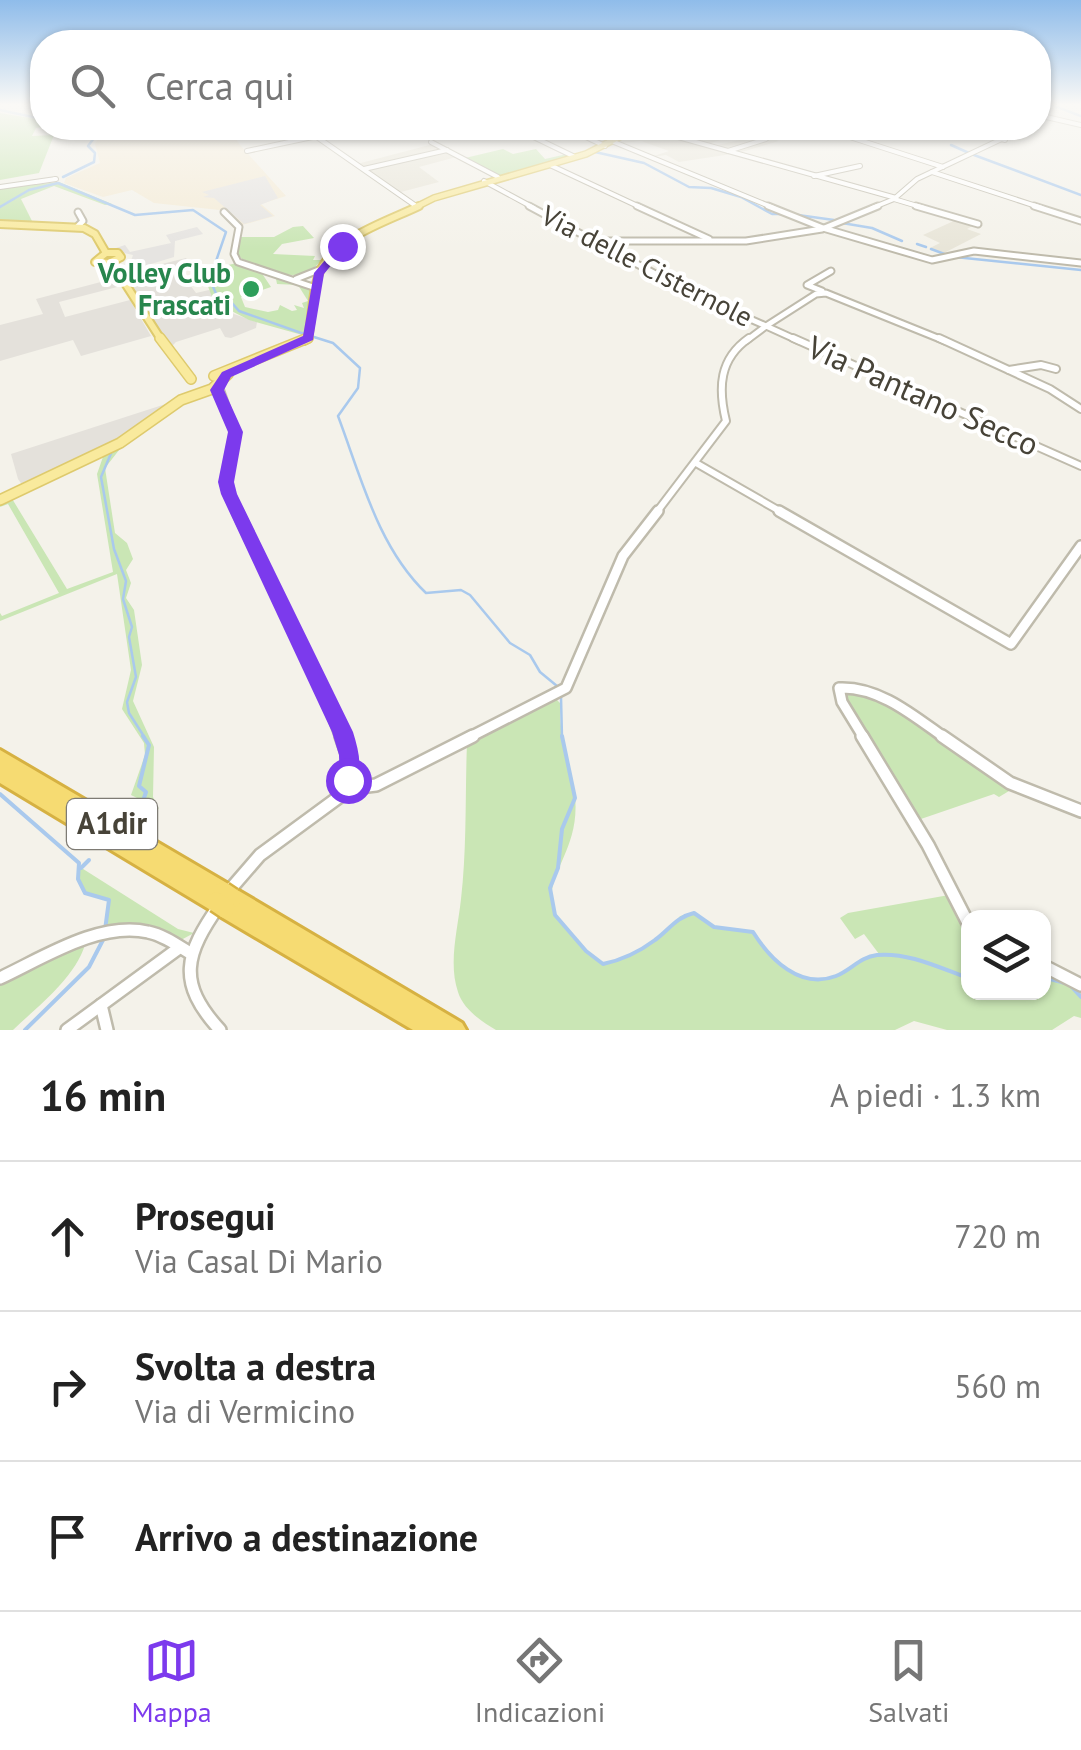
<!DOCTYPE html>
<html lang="it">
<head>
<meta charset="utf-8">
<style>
	:root { --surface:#fff; --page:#f6f6f6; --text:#222; --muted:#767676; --line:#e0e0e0; --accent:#7c3aed }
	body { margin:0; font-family:"PT Sans",sans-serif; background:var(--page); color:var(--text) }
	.controls { position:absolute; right:30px; bottom:30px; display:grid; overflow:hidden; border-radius:20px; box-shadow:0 2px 8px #0004 }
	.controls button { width:90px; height:90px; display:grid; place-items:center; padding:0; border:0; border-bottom:2px solid var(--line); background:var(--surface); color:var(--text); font:50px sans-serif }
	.stop { position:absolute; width:30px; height:30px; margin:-22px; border:8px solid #7c3aed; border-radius:50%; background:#fff }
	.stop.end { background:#7c3aed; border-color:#fff; box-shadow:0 2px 10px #0008 }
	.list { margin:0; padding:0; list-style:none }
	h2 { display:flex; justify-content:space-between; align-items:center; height:130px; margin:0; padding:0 40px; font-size:42px }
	h2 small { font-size:32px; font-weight:400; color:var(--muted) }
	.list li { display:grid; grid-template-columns:65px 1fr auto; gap:30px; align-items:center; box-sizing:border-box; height:150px; padding:0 40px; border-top:2px solid var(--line) }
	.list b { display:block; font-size:38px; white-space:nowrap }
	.list p { margin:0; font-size:32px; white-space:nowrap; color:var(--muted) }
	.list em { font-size:32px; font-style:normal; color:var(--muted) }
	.icon { flex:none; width:55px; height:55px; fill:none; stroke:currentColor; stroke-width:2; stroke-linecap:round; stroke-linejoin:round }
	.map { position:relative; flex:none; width:1081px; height:1030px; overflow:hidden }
	.search { position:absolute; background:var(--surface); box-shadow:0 2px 8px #0004; left:30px; right:30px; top:30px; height:110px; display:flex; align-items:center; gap:25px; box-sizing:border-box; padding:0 35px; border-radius:40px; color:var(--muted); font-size:38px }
	.sheet { height:580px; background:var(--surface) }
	nav { display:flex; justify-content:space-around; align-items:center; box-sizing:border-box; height:140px; border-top:2px solid var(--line); background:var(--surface); font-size:28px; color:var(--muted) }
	nav a { display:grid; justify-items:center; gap:5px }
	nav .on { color:var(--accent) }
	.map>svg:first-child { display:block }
</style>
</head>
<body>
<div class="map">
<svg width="1081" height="1030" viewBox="0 0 1081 1030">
	<rect width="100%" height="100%" fill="#f4f2ea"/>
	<!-- residential -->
	<g fill="#e8e5d8">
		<path d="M 575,128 L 644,128 L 685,139 L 726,129 L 736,135 L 705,145 L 713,146 L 762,135 L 779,141 L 738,153 L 679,162 L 666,155 L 651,157 L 669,151 L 641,141 L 605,145 L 583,137 L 573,139 L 556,131 Z"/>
		<path d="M 437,143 L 460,156 L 419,167 L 439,182 L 397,193 L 357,164 Z"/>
		<path d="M 958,219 L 976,224 L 967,229 L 981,234 L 944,253 L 930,248 L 940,243 L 923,235 Z"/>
	</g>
	<!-- commercial -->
	<path fill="#f4ebd6" d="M 123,128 L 229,128 L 240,145 L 286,196 L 261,204 L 275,216 L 242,225 L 229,211 L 154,203 L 132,190 L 103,197 L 64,183 L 66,178 L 100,163 L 95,144 L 102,131 Z"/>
	<!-- industrial -->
	<g fill="#e4e1db">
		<path d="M 186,258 L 192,266 L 179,270 L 196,293 L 209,290 L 234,314 L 257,322 L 256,328 L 231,338 L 225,337 L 220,328 L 176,342 L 170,348 L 122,274 Z"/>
		<path d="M 116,278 L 121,286 L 59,302 L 65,317 L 130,300 L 151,336 L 81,356 L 73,340 L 0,361 L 0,325 L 43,314 L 36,299 Z"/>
		<path d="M 178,400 L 138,430 L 23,486 L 18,479 L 11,454 Z"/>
	</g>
	<!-- green -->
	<g fill="#cae6b5">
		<path d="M 0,113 L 42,120 L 42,127 L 36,128 L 32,136 L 54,135 L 39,173 L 0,180 Z"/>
		<path d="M 503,149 L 513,154 L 536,149 L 545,159 L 567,154 L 573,157 L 499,176 L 465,158 Z"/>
		<path d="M 59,182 L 112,204 L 105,205 L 54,186 L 21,199 L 32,221 L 0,222 L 0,188 Z"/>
		<path d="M 303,226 L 314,238 L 282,244 L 273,254 L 315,256 L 313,260 L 322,260 C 297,288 273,270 242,259 L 237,253 L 240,237 L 274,237 L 293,227 Z"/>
		<path d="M 237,263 L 261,272 L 271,287 L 241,297 L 245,307 L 268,312 L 278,310 L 280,305 L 292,311 L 297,310 L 294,305 L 304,308 L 302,303 L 308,301 L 298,285 L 277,284 L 276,279 L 280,277 L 312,289 L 306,336 L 249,320 L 214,302 L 202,271 Z"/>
		<path d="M 123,445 L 105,468 L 115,533 L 127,543 L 133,559 L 126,570 L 131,583 L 126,598 L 134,610 L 142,665 L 133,701 L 154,747 L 153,797 L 159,809 L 131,795 L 145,755 L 144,743 L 122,709 L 131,670 L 117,574 L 0,621 L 0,613 L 2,616 L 59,593 L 8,504 L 0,507 L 0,502 L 11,497 L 67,589 L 113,572 L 97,474 L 104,454 Z"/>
		<path d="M 848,688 L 901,708 L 1014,788 L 999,797 L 994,794 L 918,820 L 842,695 L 844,689 Z"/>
		<path d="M 553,696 L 561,704 C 557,736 572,764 575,796 C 583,876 502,887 603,963 C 629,960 665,938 680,916 L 694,913 L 714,927 L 753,932 C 769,960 801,991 837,975 C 852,969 862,957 879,954 L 864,934 L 855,939 L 840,918 L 848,913 L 949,895 L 968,930 L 968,992 L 1044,992 L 1044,968 L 1081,988 L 1081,1018 L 1074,1016 L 1052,1030 L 947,1030 L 914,1021 L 895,1030 L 496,1030 C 482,1022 463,1009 458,992 C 448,963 458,928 461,899 C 467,848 465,794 467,743 L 477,741 Z"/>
		<path d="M 80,867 L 178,929 L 194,933 L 181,940 L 153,931 L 105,932 L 109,900 L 85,893 L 78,879 Z"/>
		<path d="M 85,945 C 74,979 38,1006 13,1030 L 0,1030 L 0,980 Z"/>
	</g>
	<!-- parking -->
	<g fill="#e6e4e1">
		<path d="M 265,176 L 278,198 L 260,205 L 273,216 L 244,224 L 214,198 L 203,197 L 209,195 L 202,192 Z"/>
		<path d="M 197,227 L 203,234 L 175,241 L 174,257 L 138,268 L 130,264 L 133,255 L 110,250 L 125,245 L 130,252 L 171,243 L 166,235 Z"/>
	</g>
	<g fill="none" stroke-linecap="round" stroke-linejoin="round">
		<!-- stream-far1 -->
		<g stroke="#a9c9ed" stroke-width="2.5">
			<path d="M 1052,105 L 1081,116"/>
			<path d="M 0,110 L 42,119"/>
			<path d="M 888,128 L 923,138"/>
			<path d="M 951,145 L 969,153"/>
			<path d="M 595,152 L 644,163 L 689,187 L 711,188 L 741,197 L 772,214 L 783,214"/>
			<path d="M 974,155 L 1081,195"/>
			<path d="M 63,177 L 94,162 L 95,153 L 88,146 L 97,134 L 88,132 L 90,128"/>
			<path d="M 0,207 L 29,190 L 58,183 L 135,215 L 193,210 L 226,232 L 215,264 L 207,273 L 218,298 L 232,303 L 239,311 L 307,335"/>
			<path d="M 798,215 L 834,220"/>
			<path d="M 842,223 L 872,228 L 902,241"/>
			<path d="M 917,244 L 926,247"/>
			<path d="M 931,249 L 947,255"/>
			<path d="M 955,257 L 1081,270"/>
			<path d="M 314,337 L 333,343 L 360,368 L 358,388 L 338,416 C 361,477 378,547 426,593 L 461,590 L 470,595 L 510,643 L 530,655 L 540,672 L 557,686"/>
			<path d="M 112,451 L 101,477 L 114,549 L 126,581 L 123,599 L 132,627 L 129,637 L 136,677 L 127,702 L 129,713 L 145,738"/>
			<path d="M 561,697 L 562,738"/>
		</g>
		<!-- stream -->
		<g stroke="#a9c9ed" stroke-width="4">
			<path d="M 562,736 L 575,798 L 562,829 L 558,868 L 550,888 L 555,915 L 586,951 L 603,964 C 622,960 639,952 655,940 C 669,930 676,917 694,913 L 714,927 L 753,932 C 770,959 800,990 836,976 C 851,970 860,957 877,955 C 908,952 940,968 968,978"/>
			<path d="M 0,794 L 79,863 L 78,879 L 85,893 L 109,900 L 105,930"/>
			<path d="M 143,801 L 146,792 L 139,786 L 149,745 L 143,736"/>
			<path d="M 81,868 L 89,860"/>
			<path d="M 1044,982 L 1050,979 L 1069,984 L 1081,997"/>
			<path d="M 25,1030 L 89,967 L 104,938"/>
		</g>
		<!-- minor-far4 casing -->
		<g stroke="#bfbbac" stroke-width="6">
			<g id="minor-far4">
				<path d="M 1042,116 L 1081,125"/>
				<path d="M 304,128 L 416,206"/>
				<path d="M 515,128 L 575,157"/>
				<path d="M 573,128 L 569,129 L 605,146"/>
				<path d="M 646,128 L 896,198"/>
				<path d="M 822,128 L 943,167"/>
				<path d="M 963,128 L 1005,140"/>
				<path d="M 431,142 L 498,177"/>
				<path d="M 614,142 L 774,208"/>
				<path d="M 247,151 L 317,136"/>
				<path d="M 728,151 L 766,139"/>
				<path d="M 550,165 L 642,208"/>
				<path d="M 364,169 L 447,150"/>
				<path d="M 932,172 L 1042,208"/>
				<path d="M 814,176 L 860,166"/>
				<path d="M 484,181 L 534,208"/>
				<path d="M 0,187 L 56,179 L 36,182"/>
				<path d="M 894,199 L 924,208"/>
				<path d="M 872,208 L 894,199 L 917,179 L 1025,128"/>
			</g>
		</g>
		<!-- minor-far3 casing -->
		<g stroke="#bfbbac" stroke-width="9">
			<g id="minor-far3">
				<path d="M 529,206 L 689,292 L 766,326 L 816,294 L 826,293 L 945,341"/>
				<path d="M 637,206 L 709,239"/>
				<path d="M 768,206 L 823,228 L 932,260 L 974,251 L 1081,263"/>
				<path d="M 916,206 L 978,224"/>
				<path d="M 1034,206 L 1081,221"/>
				<path d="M 224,212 L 239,227 L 234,254 L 238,262 L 316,288"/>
				<path d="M 77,227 L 83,221 L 78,212"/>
				<path d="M 596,241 L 746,241 L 822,229 L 878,206"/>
				<path d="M 296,279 L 321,269"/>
				<path d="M 822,291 L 807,285 L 831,271"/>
				<path d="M 746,341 L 766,326 L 799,341"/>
			</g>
		</g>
		<!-- minor-far2 casing -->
		<g stroke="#bfbbac" stroke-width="10">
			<g id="minor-far2">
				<path d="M 793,338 L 1081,466"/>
				<path d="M 939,338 L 1050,389 L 1081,409"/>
				<path d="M 1009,370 L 1041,365 L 1056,369"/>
				<path d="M 218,384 L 236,436 L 227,484 L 239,513"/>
				<path d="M 696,463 L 783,513"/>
				<path d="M 656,513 L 726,421 C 718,388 719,359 749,338"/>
			</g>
		</g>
		<!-- minor-far1 casing -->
		<g stroke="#bfbbac" stroke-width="14">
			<g id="minor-far1">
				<path d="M 237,511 L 328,701 L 341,738"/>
				<path d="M 779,511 L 1011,644 L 1081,546"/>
				<path d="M 468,738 L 566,688 L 623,556 L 658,511"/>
				<path d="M 864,738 L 842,702 L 839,688 C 879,686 914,716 945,738"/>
			</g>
		</g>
		<!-- minor casing -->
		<g stroke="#bfbbac" stroke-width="16">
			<g id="minor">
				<path d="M 862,736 L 928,845 L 968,923"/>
				<path d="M 942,736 L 1010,783 L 1081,811"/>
				<path d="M 344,789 L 376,785 L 473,736"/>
				<path d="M 228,892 L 260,855 L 339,797 L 347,780 L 349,759 L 341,736"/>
				<path d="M 220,904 C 185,954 176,982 220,1030"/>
				<path d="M 1044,966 L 1081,985"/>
				<path d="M 0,978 C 43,958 99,921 148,932 C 163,935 177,945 190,953"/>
				<path d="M 101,1005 L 107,1030"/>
				<path d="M 67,1030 L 179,948"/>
			</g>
		</g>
		<!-- major-far2 casing -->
		<g stroke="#deca6d" stroke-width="8">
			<path id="major-far2" d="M 414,208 L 434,198 L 586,154 L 637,128"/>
		</g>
		<!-- major-far1 casing -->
		<g stroke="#deca6d" stroke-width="10">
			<g id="major-far1">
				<path d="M 0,224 L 84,228 L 95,234 L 106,253"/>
				<path d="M 106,253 L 118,253 L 121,257 L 109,263 L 95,262 Z"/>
				<path d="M 112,263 L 162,341"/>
				<path d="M 304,341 L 308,339 C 312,318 312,288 321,269 C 338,236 388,221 419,206"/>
			</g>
		</g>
		<!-- major casing -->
		<g stroke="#deca6d" stroke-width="12">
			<g id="major">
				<path d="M 160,338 L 191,379"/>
				<path d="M 214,376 L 308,338"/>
				<path d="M 0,500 L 120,443 L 181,400 L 212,389 L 228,374"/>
			</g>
		</g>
		<!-- highway casing -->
		<g stroke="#d6b142" stroke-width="6">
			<path id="highway" d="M 0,750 L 230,885 L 231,889 L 239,891 L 462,1023 L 466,1030 L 413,1030 L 218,915 L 217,911 L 209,909 L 0,783 Z"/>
		</g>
		<!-- minor-far4 -->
		<use href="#minor-far4" stroke="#fff" stroke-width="4"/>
		<!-- minor-far3 -->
		<use href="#minor-far3" stroke="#fff" stroke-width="5"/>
		<!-- minor-far2 -->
		<use href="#minor-far2" stroke="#fff" stroke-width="6"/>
		<!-- minor-far1 -->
		<use href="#minor-far1" stroke="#fff" stroke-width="9"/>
		<!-- minor -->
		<use href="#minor" stroke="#fff" stroke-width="11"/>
		<!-- major-far2 -->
		<use href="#major-far2" stroke="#f9ea9d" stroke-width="5"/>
		<!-- major-far1 -->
		<use href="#major-far1" stroke="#f9ea9d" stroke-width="6"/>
		<!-- major -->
		<use href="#major" stroke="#f9ea9d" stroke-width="9"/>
		<!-- highway -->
		<use href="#highway" fill="#f6db72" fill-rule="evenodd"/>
		<!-- highway-bridge casing -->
		<g stroke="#d6b142" stroke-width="24" stroke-linecap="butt">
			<g id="highway-bridge">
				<path d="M 223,892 L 232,898"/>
				<path d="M 216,902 L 225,908"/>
			</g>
		</g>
		<!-- highway-bridge -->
		<use href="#highway-bridge" stroke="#f6db72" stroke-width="19"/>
	</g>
	<!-- sky -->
	<linearGradient id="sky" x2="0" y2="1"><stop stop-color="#8fbcea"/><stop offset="0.42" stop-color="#faf9f6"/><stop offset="1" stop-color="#faf9f6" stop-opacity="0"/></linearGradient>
	<rect width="1081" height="249" fill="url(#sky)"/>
	<!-- route -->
	<path fill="#7c3aed" d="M 339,244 L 347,246 L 324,274 L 313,340 L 231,377 L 224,390 L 243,432 L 234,482 L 237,494 L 353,732 C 359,751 363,769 355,787 L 348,790 L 340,787 L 339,755 L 332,732 L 221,494 L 218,482 L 228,432 L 210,390 L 222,372 L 303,336 L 314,273 Z"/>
	<!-- markers -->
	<circle fill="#2e9e5b" stroke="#fff" stroke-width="4" cx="251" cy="289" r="10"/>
	<g text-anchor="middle" stroke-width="8" stroke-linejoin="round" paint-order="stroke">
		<!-- far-street labels -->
		<g font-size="28" fill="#474338" stroke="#fff">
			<text transform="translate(647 266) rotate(27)" y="10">Via delle Cisternole</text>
		</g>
		<!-- far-leisure labels -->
		<g font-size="28" font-weight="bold" fill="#27864d" stroke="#fff" text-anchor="end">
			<text x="231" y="283">Volley Club<tspan x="231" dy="32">Frascati</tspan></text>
		</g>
		<!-- shield labels -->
		<rect fill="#fff" stroke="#7e7b74" stroke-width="2.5" x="67" y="799" width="90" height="50" rx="8"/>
		<g font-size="30" font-weight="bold" fill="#474338">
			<text x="112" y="834">A1dir</text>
		</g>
		<!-- street labels -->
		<g font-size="32" fill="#474338" stroke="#fff">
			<text transform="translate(923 396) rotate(24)" y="11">Via Pantano Secco</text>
		</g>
	</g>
</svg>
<div class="controls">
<button><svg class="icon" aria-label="layers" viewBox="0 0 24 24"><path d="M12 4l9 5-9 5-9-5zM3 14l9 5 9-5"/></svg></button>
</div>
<div class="stop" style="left:348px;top:780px"></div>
<div class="stop end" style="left:342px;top:246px"></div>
<div class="search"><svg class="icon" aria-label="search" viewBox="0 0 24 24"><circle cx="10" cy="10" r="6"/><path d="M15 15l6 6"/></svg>Cerca qui</div>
</div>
<section class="sheet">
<h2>16 min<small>A piedi · 1.3 km</small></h2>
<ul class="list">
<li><svg class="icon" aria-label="ahead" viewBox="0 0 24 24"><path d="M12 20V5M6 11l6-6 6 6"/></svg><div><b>Prosegui</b><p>Via Casal Di Mario</p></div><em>720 m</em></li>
<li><svg class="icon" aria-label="right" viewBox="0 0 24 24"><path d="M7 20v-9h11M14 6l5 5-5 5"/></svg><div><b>Svolta a destra</b><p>Via di Vermicino</p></div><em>560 m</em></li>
<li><svg class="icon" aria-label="arrive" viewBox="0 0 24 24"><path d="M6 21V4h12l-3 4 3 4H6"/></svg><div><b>Arrivo a destinazione</b></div></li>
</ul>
</section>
<nav>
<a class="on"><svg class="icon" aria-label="map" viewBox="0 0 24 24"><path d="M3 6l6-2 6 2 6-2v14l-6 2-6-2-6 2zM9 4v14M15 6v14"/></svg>Mappa</a>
<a><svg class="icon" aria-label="directions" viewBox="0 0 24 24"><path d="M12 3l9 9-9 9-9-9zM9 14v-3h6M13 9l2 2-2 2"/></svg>Indicazioni</a>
<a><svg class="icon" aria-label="saved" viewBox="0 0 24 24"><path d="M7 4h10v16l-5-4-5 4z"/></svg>Salvati</a>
</nav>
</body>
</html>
